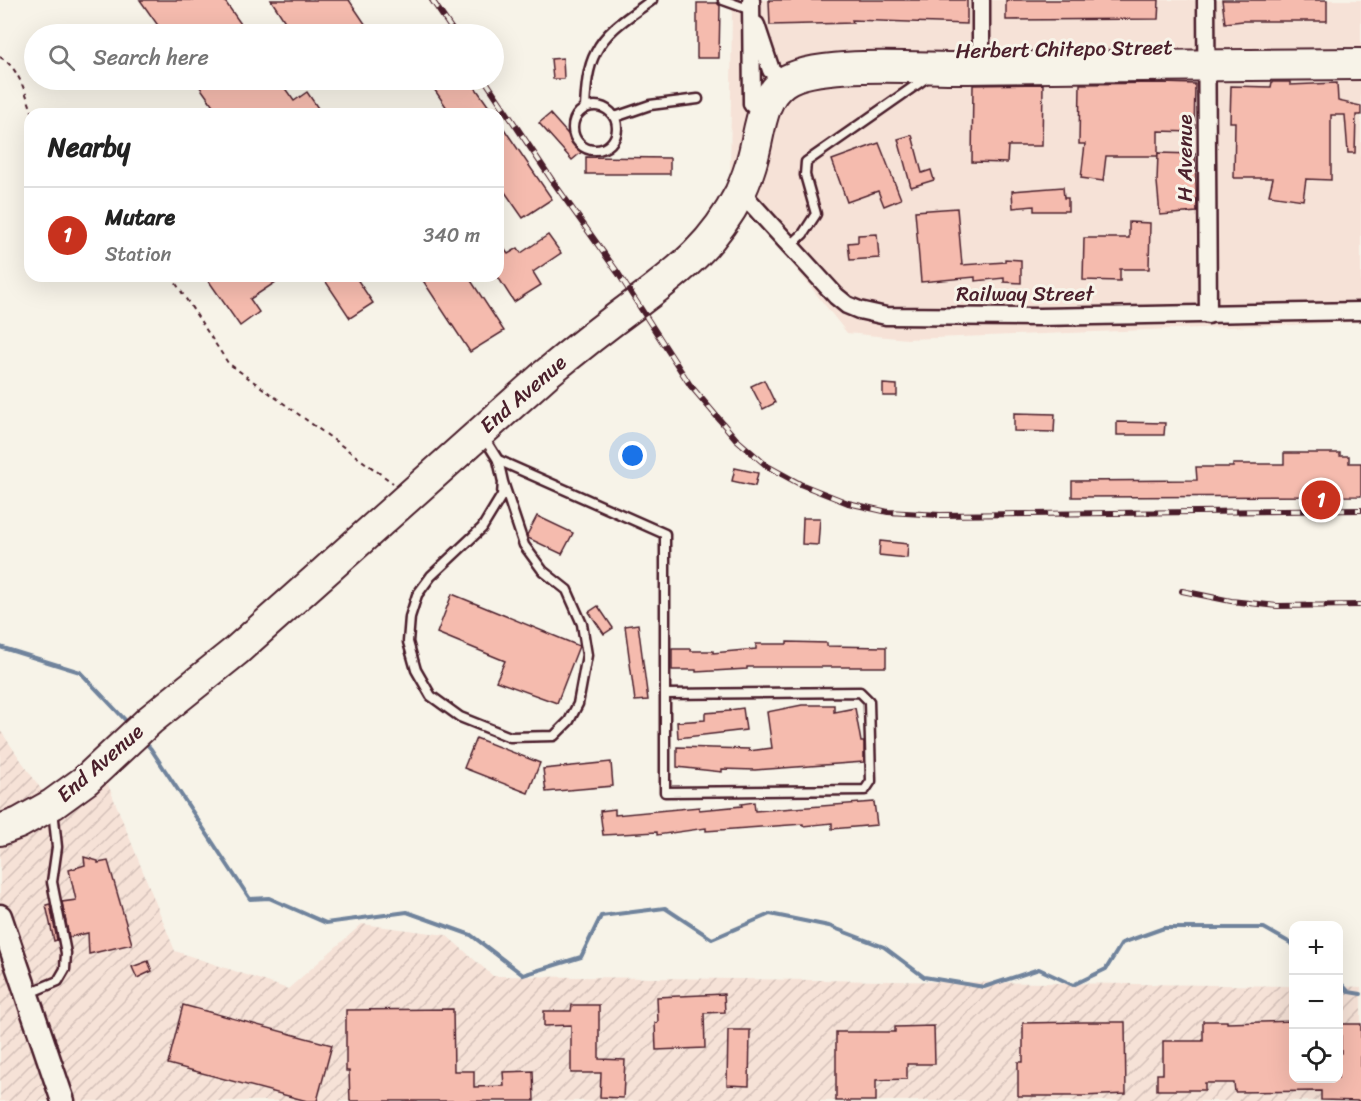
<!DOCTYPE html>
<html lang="en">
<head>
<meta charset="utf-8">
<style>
	:root { --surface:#fff; --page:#f6f6f6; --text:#222; --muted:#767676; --line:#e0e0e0; --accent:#c8321e }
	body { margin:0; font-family:Sriracha,sans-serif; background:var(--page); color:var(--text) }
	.controls { position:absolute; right:18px; bottom:18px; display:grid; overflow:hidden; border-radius:12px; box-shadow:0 6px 24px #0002 }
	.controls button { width:54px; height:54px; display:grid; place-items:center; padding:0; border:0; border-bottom:2px solid var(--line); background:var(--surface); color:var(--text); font:30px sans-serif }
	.you { position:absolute; left:633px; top:456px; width:21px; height:21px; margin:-15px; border:4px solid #fff; border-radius:50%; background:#1a73e8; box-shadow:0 0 0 9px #1a73e833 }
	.badge { display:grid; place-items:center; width:39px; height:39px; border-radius:50%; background:var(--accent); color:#fff; font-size:20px; font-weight:700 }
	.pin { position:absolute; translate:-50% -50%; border:3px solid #fff; box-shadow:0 2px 6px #0006 }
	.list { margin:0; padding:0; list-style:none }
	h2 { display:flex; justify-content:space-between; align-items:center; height:78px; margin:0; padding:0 24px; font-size:26px }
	h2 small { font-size:20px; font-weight:400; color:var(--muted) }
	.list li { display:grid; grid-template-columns:39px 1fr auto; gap:18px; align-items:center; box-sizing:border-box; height:96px; padding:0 24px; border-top:2px solid var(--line) }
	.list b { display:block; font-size:22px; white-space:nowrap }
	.list p { margin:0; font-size:20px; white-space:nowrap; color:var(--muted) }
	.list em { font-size:20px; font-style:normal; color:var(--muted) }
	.icon { flex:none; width:33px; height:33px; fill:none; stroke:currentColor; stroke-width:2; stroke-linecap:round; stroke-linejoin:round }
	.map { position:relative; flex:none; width:1361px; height:1101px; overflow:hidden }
	.search { position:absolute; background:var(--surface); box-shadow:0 6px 24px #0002; left:24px; top:24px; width:480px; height:66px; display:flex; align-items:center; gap:15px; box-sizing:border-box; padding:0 21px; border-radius:33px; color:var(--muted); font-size:22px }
	.panel { position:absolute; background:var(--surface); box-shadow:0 6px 24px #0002; left:24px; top:108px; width:480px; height:174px; border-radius:18px }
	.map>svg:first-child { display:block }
</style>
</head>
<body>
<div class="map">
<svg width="1361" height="1101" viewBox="0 0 1361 1101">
	<defs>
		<pattern id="industrial-furrows" width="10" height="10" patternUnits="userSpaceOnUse" patternTransform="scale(1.5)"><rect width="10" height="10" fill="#f6e2d7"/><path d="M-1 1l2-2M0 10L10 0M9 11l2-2" fill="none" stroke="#d4c1b9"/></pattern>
	</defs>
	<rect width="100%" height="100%" fill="#f7f3e8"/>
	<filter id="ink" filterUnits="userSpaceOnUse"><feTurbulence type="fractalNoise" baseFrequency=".0167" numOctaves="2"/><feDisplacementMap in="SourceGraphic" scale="12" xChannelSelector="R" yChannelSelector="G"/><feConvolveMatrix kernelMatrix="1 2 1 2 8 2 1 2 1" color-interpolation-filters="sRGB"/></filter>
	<g filter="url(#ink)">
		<!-- built -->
		<path fill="#f6e2d7" d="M 732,0 L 1361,0 L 1361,322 L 907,339 L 847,333 L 730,185 Z"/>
		<!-- industrial -->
		<path fill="url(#industrial-furrows)" d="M 0,730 L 54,808 L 107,782 L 175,951 L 288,989 L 362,924 L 446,935 L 493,976 L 1293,986 L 1294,1078 L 1338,1078 L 1339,986 L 1361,987 L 1361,1101 L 0,1101 Z"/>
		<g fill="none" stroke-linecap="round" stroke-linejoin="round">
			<!-- stream -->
			<g stroke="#6f839c" stroke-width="4">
				<path d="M 0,647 L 80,672 L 130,725"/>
				<path d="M 145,742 L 151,749 L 250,899 L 269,898 L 326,923 L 407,912 L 471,935 L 523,975 L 581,957 L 601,916 L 665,908 L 712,939 L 770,914 L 829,926 L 884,947 L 924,977 L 984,987 L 1039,969 L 1073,985 L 1106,969 L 1122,943 L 1164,928 L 1264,928 L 1294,945"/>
				<path d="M 1338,980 L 1349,992 L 1361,994"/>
			</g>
		</g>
		<!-- building -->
		<g fill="#f5bbae" stroke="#4a1f2b" stroke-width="1.5">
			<path d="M 140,0 L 224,0 L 248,34 L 164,34 Z"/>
			<path d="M 271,0 L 349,0 L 372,34 L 293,34 Z"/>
			<path d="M 769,0 L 967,0 L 967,24 L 852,20 L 853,23 L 770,25 Z"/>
			<path d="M 1006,0 L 1159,0 L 1158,19 L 1006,20 Z"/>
			<path d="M 1222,0 L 1327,0 L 1327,21 L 1243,21 L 1225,23 Z"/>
			<path d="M 697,3 L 717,3 L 720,6 L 719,58 L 697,58 Z"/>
			<path d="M 563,58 L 564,79 L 553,79 L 551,59 Z"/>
			<path d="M 195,80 L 279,80 L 294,101 L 307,92 L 322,114 L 219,114 Z"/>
			<path d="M 428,80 L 470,80 L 494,114 L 451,114 Z"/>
			<path d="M 1272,82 L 1290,82 L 1290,85 L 1337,83 L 1338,101 L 1361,106 L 1361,115 L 1356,115 L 1355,153 L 1348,153 L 1345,115 L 1331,115 L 1331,180 L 1306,179 L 1303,200 L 1269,195 L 1273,178 L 1234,178 L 1235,122 L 1230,122 L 1231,86 L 1271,87 Z"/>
			<path d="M 1162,83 L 1195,84 L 1194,132 L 1158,131 L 1158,156 L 1106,156 L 1103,181 L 1081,178 L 1085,144 L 1079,144 L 1080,84 Z"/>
			<path d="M 1043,84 L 1042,146 L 1008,146 L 1007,163 L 972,162 L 973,85 Z"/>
			<path d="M 550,114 L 583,151 L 572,160 L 539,123 Z"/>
			<path d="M 498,120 L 552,199 L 523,218 L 498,182 Z"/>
			<path d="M 912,135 L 922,173 L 931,170 L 934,180 L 911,187 L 898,139 Z"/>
			<path d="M 879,143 L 901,199 L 884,206 L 878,191 L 847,202 L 832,160 Z"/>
			<path d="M 1158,153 L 1195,154 L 1197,212 L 1160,215 L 1157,182 Z"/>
			<path d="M 586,157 L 670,158 L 670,174 L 586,174 Z"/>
			<path d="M 1063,187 L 1064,198 L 1068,198 L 1068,211 L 1034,211 L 1034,206 L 1013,208 L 1012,191 Z"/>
			<path d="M 957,208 L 962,265 L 1005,262 L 1005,259 L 1021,260 L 1021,283 L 1004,282 L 1004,278 L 975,281 L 975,277 L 921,282 L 915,211 Z"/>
			<path d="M 1129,222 L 1150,223 L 1149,269 L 1120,269 L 1120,281 L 1083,280 L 1084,238 L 1129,238 Z"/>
			<path d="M 877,234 L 879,258 L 850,260 L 848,243 L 858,242 L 858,235 Z"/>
			<path d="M 548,235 L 561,253 L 533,272 L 541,285 L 514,302 L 498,277 L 498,240 L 508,254 L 518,248 L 521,253 Z"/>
			<path d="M 214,276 L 285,276 L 250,299 L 259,312 L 240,326 L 208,280 Z"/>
			<path d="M 322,276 L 355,276 L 373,303 L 350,318 Z"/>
			<path d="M 420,276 L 468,276 L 504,331 L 470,352 Z"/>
			<path d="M 764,380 L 775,403 L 763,409 L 751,386 Z"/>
			<path d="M 883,384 L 897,385 L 897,396 L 883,396 Z"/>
			<path d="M 1014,413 L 1055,414 L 1054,432 L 1014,431 Z"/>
			<path d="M 1117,422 L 1165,423 L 1164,435 L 1117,435 Z"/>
			<path d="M 1284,453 L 1340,453 L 1340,456 L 1349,456 L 1349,463 L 1361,463 L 1361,496 L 1072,497 L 1072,481 L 1197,480 L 1196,467 L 1233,467 L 1233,464 L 1284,464 Z"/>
			<path d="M 735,468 L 758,473 L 755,486 L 732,481 Z"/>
			<path d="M 537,516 L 573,533 L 562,554 L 528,538 L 527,535 Z"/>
			<path d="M 803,518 L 820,518 L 818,545 L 802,544 Z"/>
			<path d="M 880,541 L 908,544 L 907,558 L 879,555 Z"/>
			<path d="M 452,594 L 579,646 L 557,703 L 496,681 L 505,661 L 437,633 Z"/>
			<path d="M 598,606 L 613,628 L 604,634 L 589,612 Z"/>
			<path d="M 638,624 L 648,700 L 635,701 L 625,626 Z"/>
			<path d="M 787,642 L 827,643 L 827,646 L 886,647 L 886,667 L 747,667 L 747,669 L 696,672 L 696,670 L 672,670 L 672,649 L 691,649 L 691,651 L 713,651 L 713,653 L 756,649 L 756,644 L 787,644 Z"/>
			<path d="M 802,705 L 834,705 L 834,712 L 855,708 L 861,742 L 864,742 L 864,762 L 755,770 L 722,769 L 722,772 L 677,767 L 677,747 L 749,749 L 749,751 L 772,748 L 767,712 Z"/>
			<path d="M 743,708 L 746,730 L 678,738 L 677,722 L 705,720 L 705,713 L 730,711 L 730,710 Z"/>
			<path d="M 476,738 L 540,763 L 528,793 L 464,768 Z"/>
			<path d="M 611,762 L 613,786 L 546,792 L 543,769 Z"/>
			<path d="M 754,802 L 755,811 L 874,802 L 877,825 L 832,829 L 832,823 L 803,826 L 803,824 L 706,831 L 706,828 L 657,835 L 657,832 L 603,835 L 600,811 L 615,809 L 615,815 L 699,807 L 699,810 L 742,806 L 741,804 Z"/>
			<path d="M 84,857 L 98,861 L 98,863 L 108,861 L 132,944 L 89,954 L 88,933 L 69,937 L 62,902 L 76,900 L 69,870 L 85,865 Z"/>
			<path d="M 50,904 L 57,940 L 54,941 L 46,905 Z"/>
			<path d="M 148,961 L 152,971 L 137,978 L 132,967 Z"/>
			<path d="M 724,994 L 725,1012 L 704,1013 L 705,1048 L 656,1050 L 655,1023 L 658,1022 L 657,997 Z"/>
			<path d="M 183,1005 L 332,1045 L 317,1101 L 307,1101 L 168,1064 Z"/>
			<path d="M 572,1005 L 599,1005 L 599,1059 L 625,1060 L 623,1098 L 600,1097 L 601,1073 L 571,1073 L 571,1025 L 544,1026 L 544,1011 L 571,1011 Z"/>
			<path d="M 453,1009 L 454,1071 L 474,1071 L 474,1087 L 504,1086 L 503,1072 L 533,1071 L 534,1101 L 350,1101 L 349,1071 L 346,1071 L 346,1010 Z"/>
			<path d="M 1203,1021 L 1227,1021 L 1227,1023 L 1293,1021 L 1293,1078 L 1338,1078 L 1338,1053 L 1341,1053 L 1341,1024 L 1361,1024 L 1361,1101 L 1321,1100 L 1321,1091 L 1235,1092 L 1234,1083 L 1205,1083 L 1205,1090 L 1157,1090 L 1157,1074 L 1163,1074 L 1163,1041 L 1203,1041 Z"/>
			<path d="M 1083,1022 L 1125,1022 L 1126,1094 L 1083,1096 L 1018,1096 L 1018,1062 L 1023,1062 L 1023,1023 Z"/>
			<path d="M 934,1026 L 935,1064 L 907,1064 L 907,1079 L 876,1080 L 876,1101 L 836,1101 L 836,1032 L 895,1032 L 895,1027 Z"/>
			<path d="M 728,1030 L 750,1030 L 749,1086 L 727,1085 Z"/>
		</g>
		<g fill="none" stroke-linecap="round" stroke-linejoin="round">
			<!-- lane casing -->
			<g stroke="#4a1f2b" stroke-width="13">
				<g id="lane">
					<path d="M 723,0 L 751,10"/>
					<circle cx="595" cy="128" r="22"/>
					<path d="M 585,108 C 586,90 587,68 596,52 C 607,29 632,15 652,0"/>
					<path d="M 615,117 L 650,105 L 698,99"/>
					<path d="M 789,247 L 803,234 L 816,214 L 805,175 L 806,162 L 929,76"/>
					<path d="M 483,436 L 498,460 L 503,482 L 502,495 L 482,528 L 431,576 L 417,595 L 410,617 L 408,642 L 416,670 L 431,696 L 460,717 L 510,737 L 554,736 L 569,721 L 578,704 L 587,655 L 582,624 L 567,590 L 543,571 L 524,545 L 503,482"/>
					<path d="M 498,460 L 665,534 L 665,792 L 865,790 L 871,781 L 869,701 L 860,692 L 665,694"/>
					<path d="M 29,993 L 58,981 L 65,969 L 66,953 L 52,882 L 57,847 L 53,810"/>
				</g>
			</g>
			<!-- street casing -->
			<g stroke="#4a1f2b" stroke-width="21">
				<g id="street">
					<path d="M 751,0 L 752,104"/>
					<path d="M 1206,0 L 1208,315"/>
					<path d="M 756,25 L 771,70 L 785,81"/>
					<path d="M 981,50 L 981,0"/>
					<path d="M 741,192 L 836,296 L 847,305 L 859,310 L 886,316 L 1040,317 L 1361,311"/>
				</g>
			</g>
			<!-- secondary casing -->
			<g stroke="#4a1f2b" stroke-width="27">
				<path id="secondary" d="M 0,916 L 63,1101"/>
			</g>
			<!-- highway casing -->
			<g stroke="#4a1f2b" stroke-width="34">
				<path id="highway" d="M 0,830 L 19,823 L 53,804 L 86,780 L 150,720 L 236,651 L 546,374 C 575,350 604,327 634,305 C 680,270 713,246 740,193 C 745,182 750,169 753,157 C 760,132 761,98 784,82 C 817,59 924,69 967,68 C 1098,66 1230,65 1361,64"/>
			</g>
			<!-- path -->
			<g stroke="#4a1f2b" stroke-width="2" stroke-dasharray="4.5 4.5" stroke-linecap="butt">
				<path d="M 0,57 C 19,67 26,95 33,114"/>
				<path d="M 171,276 L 228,363 L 393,483"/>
			</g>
			<!-- lane -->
			<use href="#lane" stroke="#f7f3e8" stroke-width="8"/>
			<!-- street -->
			<use href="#street" stroke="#f7f3e8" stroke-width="16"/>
			<!-- secondary -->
			<use href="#secondary" stroke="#f7f3e8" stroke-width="22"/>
			<!-- highway -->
			<use href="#highway" stroke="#f7f3e8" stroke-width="30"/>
			<!-- rail casing -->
			<g stroke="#4a1f2b" stroke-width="6">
				<g id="rail">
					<path d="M 432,0 L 455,34"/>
					<path d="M 485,80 L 554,183 L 618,273 L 690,385 L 736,439 L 767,466 L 800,484 L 848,503 L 888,512 L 940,515 L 1361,510"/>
					<path d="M 1182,591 L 1231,601 L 1277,606 L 1361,605"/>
				</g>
			</g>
			<!-- rail -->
			<use href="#rail" stroke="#f7f3e8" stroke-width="4" stroke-dasharray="11" stroke-linecap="butt"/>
		</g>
	</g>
	<g text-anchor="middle" stroke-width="6" stroke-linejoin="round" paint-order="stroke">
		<!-- street labels -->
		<g font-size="21" fill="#4a1f2b" stroke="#f7f3e8">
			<text transform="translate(1064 49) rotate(-1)" y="7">Herbert Chitepo Street</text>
			<text transform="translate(1185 158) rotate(-90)" y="7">H Avenue</text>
			<text x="1025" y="301">Railway Street</text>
			<text transform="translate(523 394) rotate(-41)" y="7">End Avenue</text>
			<text transform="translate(100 763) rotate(-41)" y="7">End Avenue</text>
		</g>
	</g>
</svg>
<div class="controls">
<button>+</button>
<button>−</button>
<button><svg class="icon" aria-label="locate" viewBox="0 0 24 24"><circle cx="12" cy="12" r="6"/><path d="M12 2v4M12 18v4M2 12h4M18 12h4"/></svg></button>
</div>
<div class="you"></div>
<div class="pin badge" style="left:1321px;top:500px">1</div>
<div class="search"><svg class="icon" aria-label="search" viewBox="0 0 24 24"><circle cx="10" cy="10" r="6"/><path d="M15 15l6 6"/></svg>Search here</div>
<section class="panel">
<h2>Nearby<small></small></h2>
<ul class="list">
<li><span class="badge">1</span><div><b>Mutare</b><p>Station</p></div><em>340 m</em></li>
</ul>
</section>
</div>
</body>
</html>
